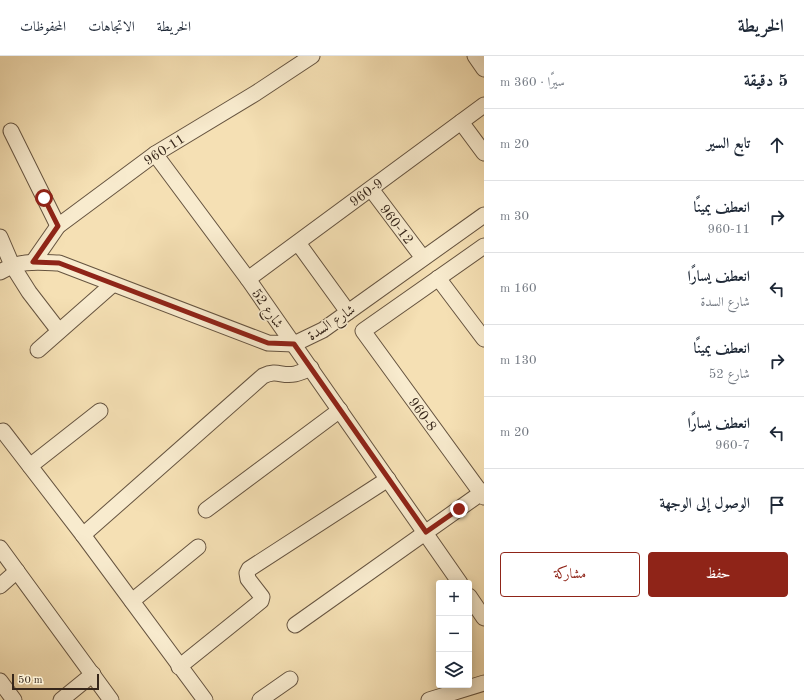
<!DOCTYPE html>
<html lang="ar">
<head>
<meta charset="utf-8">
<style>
	:root { --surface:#fff; --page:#f2f2f3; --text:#1f2937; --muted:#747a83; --line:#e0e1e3; --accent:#8f2418 }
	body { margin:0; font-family:"Old Standard TT",Amiri,serif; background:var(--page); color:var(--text); direction:rtl }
	.controls { position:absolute; right:12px; bottom:12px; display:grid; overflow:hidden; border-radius:4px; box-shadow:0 2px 10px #0003 }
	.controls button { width:36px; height:36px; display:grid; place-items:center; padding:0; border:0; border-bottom:1px solid var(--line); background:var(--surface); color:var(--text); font:20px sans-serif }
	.scale { position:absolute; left:12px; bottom:10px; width:87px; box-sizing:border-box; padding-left:4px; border:2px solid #36261a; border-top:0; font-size:11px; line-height:14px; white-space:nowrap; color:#36261a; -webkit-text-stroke:3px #f8ebce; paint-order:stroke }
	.stop { position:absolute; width:12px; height:12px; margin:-9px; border:3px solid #8f2418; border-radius:50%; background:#fff }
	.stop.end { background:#8f2418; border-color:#fff; box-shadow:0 1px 4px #0008 }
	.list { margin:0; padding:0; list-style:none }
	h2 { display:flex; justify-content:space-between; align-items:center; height:52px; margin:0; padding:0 16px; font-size:17px }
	h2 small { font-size:13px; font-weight:400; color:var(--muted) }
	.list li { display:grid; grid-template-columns:26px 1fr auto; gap:12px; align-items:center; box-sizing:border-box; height:72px; padding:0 16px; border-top:1px solid var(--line) }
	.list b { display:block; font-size:15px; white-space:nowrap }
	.list p { margin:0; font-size:13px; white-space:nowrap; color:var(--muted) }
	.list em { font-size:13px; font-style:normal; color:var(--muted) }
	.actions { display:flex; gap:8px; padding:12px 16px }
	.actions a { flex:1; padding:9px 0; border:1px solid var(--accent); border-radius:4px; text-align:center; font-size:14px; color:var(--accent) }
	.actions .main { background:var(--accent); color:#fff }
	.icon { flex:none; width:22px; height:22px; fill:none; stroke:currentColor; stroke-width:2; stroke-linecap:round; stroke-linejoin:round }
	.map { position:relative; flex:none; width:484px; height:644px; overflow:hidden; direction:ltr }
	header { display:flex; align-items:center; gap:24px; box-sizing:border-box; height:56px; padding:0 20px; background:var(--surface); border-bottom:1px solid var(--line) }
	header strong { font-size:19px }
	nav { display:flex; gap:22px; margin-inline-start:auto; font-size:14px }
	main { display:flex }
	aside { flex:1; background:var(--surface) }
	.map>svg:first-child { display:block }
</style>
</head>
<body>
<header>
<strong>الخريطة</strong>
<nav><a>الخريطة</a><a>الاتجاهات</a><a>المحفوظات</a></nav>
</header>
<main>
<aside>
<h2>5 دقيقة<small>سيرًا · 360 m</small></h2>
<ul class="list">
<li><svg class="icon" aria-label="ahead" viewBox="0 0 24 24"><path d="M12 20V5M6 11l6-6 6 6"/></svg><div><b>تابع السير</b></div><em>20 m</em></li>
<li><svg class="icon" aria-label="right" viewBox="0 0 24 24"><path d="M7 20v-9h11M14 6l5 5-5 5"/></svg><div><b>انعطف يمينًا</b><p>960-11</p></div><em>30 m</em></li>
<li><svg class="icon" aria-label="left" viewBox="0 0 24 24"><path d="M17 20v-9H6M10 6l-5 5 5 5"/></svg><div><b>انعطف يسارًا</b><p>شارع السدة</p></div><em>160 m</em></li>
<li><svg class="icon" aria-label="right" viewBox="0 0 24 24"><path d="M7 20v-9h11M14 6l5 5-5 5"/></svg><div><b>انعطف يمينًا</b><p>شارع 52</p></div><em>130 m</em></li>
<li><svg class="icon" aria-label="left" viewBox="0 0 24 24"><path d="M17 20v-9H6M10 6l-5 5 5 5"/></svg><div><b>انعطف يسارًا</b><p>960-7</p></div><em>20 m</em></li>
<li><svg class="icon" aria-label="arrive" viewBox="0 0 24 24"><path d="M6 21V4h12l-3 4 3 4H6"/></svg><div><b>الوصول إلى الوجهة</b></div></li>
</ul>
<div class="actions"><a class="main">حفظ</a><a>مشاركة</a></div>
</aside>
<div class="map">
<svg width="484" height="644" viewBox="0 0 484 644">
	<rect width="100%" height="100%" fill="#f5e0b4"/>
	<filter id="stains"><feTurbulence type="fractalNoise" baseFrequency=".005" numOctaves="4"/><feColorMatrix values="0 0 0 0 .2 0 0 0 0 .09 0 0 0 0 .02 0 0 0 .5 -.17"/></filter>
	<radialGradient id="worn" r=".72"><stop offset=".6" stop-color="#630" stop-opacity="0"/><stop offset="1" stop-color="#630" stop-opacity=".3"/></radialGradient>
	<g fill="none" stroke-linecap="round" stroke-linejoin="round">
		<!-- minor casing -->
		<g stroke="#665440" stroke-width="17">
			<g id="minor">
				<path d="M 475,0 L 484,13"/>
				<path d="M 461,66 L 484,97"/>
				<path d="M 11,75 L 58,170"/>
				<path d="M 155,98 L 248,223 L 460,527"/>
				<path d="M 371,133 L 423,202"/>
				<path d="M 0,181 L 12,209 L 29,236 L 59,275"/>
				<path d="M 298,187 L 348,256"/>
				<path d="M 484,190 L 363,275 L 484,441"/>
				<path d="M 33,206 L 58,170 L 155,98 L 256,37 L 312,0"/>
				<path d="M 0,216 C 21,204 35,206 59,207 L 268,287 L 294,288 L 323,274 L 484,159"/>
				<path d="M 438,222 L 484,283"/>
				<path d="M 248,223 L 484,49"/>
				<path d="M 38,294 L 113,228"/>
				<path d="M 3,375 L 83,479 L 205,644"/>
				<path d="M 30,410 L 100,355"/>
				<path d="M 206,454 L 340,354"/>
				<path d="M 83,479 L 263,320 C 278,313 281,321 295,318 C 300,317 306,314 311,312"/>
				<path d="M 0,492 L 111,644"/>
				<path d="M 0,530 L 17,515"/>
				<path d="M 469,540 L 484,562"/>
				<path d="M 132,545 L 198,491"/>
				<path d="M 295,569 L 484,435"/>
				<path d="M 179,611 L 261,545 L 262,541 L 248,523 L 247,517 L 249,513 L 388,423"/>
				<path d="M 0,625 L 14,644"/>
				<path d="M 61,644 L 93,618"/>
				<path d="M 260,644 L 290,623"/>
				<path d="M 429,644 L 484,627"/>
			</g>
		</g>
		<!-- minor -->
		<use href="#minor" stroke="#f8ebce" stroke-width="15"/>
	</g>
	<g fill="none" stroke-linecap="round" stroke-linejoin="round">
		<!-- route -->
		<path stroke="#8f2418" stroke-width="5" d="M 44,142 L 58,170 L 33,206 L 59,207 L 268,287 L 294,288 L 426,476 L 459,453"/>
	</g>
	<g text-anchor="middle" stroke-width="3" stroke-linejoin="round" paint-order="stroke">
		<!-- street labels -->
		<g font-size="14" fill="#36261a" stroke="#f8ebce">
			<text transform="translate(164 93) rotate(-33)" y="5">960-11</text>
			<text transform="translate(366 136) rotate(-36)" y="5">960-9</text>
			<text transform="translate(397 168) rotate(53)" y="5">960-12</text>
			<text transform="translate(268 252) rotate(55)" y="5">شارع 52</text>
			<text transform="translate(331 266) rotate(-33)" y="5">شارع السدة</text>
			<text transform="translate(423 358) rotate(54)" y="5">960-8</text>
		</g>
	</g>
	<rect width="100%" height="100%" filter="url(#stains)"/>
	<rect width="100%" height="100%" fill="url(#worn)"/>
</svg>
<div class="controls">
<button>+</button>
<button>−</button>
<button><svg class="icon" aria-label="layers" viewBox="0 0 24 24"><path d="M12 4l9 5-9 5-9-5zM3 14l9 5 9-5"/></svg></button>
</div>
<div class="scale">50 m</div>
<div class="stop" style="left:44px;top:142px"></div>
<div class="stop end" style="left:459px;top:453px"></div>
</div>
</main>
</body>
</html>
